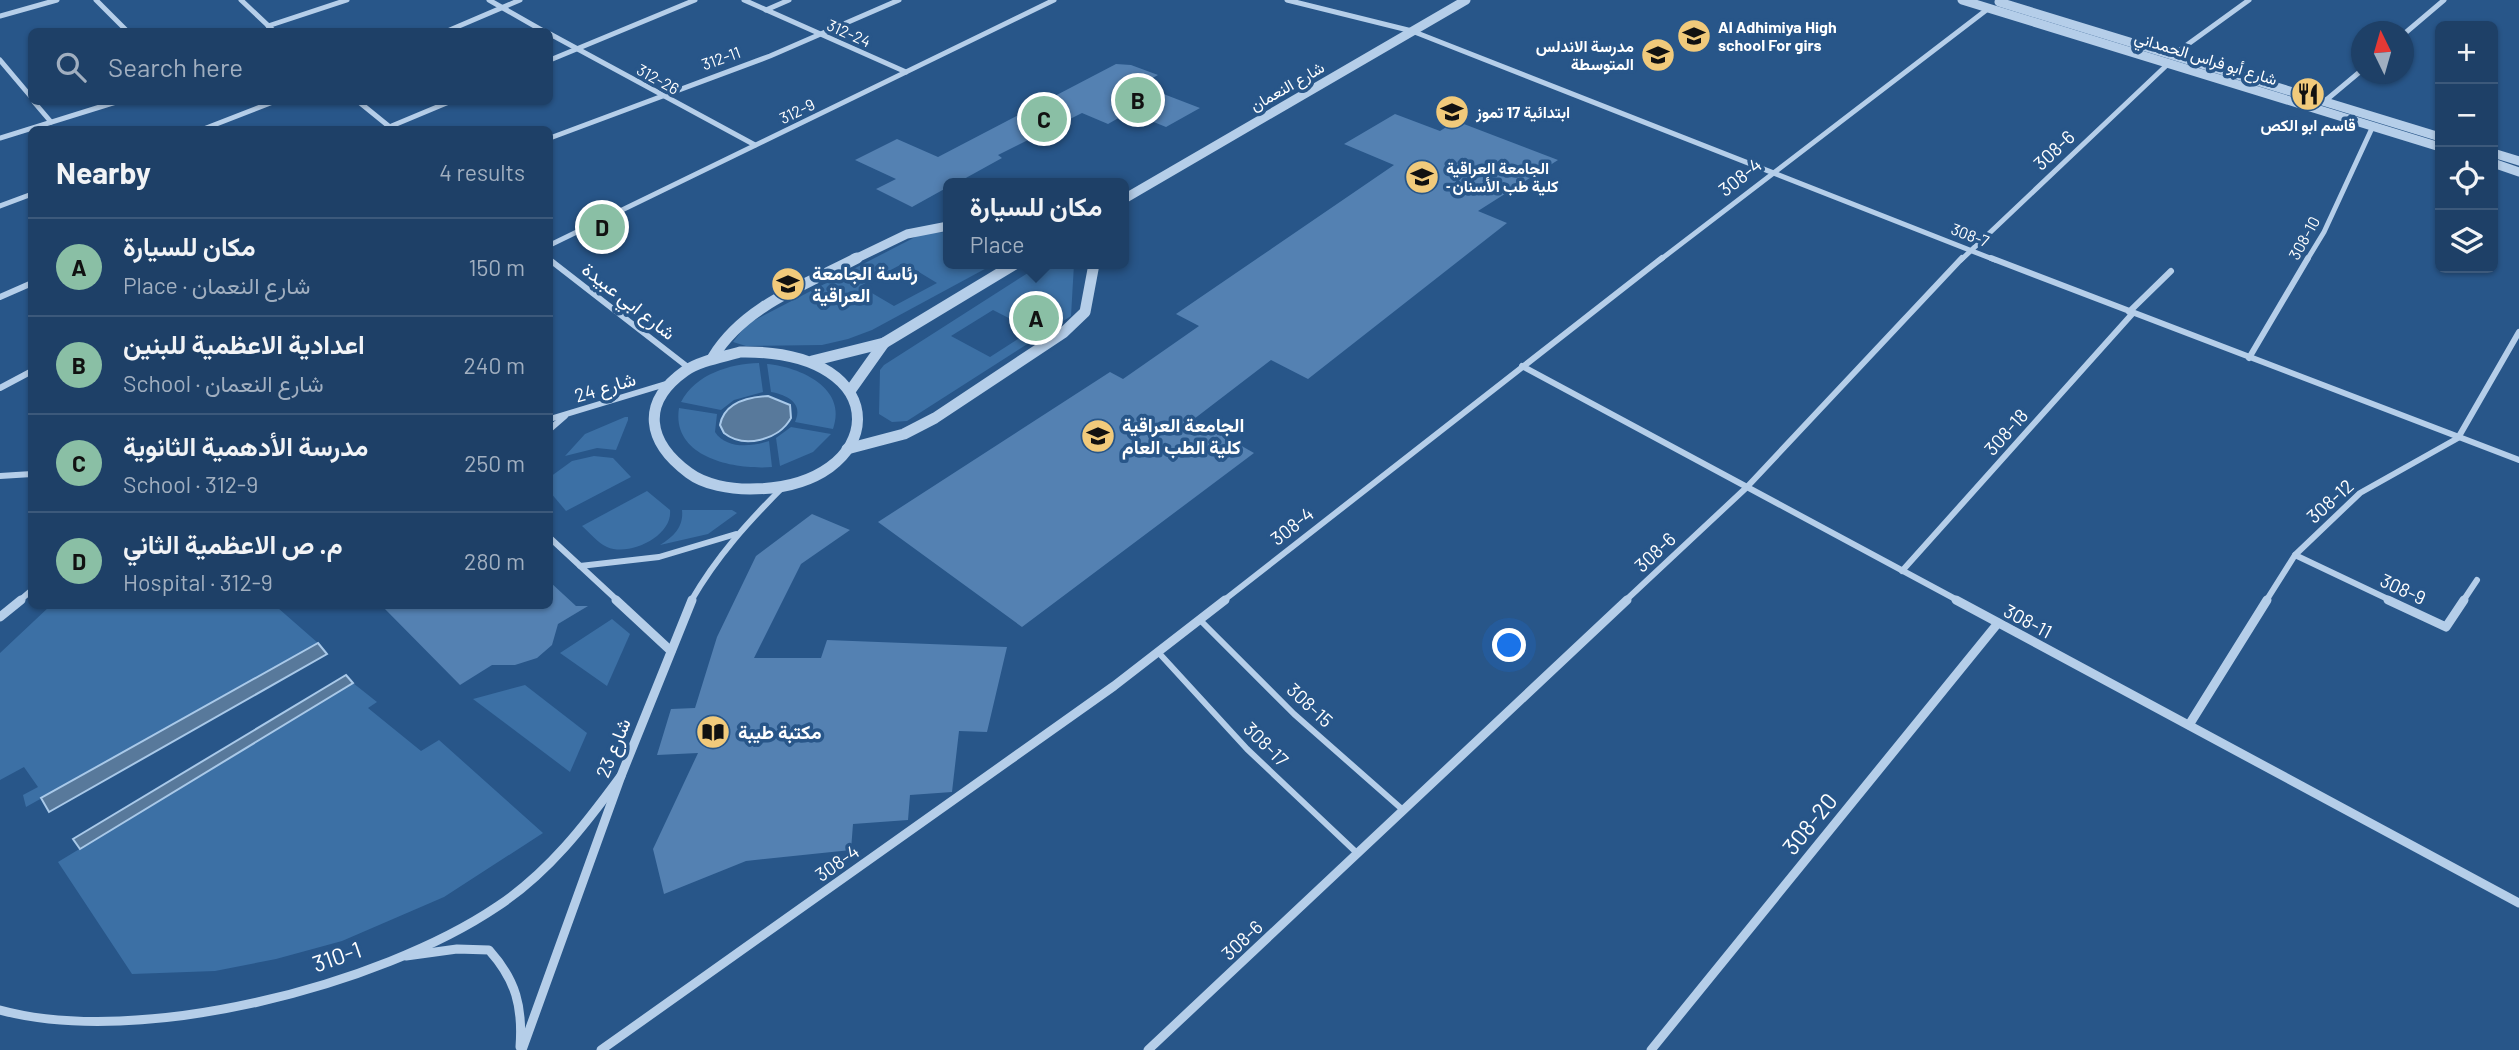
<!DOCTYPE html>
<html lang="en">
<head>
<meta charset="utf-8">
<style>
	:root { --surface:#1e4067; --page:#26476d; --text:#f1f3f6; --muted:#a1afc0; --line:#3c597b; --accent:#8abfa5 }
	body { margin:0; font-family:Barlow,Vazirmatn,sans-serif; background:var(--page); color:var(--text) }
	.controls { position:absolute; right:21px; top:21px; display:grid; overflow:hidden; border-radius:10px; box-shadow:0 2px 5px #0004 }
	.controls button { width:63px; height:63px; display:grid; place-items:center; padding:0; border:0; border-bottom:2px solid var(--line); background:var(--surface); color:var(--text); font:35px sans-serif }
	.compass { position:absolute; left:2351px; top:21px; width:63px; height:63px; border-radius:50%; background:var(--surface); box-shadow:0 2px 5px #0004; rotate:355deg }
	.you { position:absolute; left:1510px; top:646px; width:24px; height:24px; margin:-18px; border:5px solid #fff; border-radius:50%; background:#1a73e8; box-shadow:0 0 0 10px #1a73e833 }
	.badge { display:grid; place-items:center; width:46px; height:46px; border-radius:50%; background:var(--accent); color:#111; font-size:23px; font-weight:700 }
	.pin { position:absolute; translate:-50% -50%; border:4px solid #fff; box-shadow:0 2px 7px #0006 }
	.popup { position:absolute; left:943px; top:178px; width:186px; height:91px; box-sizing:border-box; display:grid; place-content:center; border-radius:10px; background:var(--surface); filter:drop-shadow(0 2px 5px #0005); font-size:23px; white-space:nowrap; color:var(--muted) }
	.popup b { font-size:26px; color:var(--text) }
	.popup::after { content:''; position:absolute; left:50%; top:100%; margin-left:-14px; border:14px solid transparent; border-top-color:var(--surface) }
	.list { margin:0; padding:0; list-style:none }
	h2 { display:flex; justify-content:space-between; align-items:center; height:91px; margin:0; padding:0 28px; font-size:30px }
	h2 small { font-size:23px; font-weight:400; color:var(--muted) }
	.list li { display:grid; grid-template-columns:46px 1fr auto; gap:21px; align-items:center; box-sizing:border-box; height:98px; padding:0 28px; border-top:2px solid var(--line) }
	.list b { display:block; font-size:26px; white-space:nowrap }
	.list p { margin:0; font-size:23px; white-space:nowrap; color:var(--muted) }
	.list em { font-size:23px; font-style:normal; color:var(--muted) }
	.icon { flex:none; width:38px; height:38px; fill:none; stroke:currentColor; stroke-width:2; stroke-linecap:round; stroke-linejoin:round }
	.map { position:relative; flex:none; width:2519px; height:1050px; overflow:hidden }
	.search { position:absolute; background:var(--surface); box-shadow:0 2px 5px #0004; left:28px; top:28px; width:525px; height:77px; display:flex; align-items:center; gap:18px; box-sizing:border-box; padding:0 24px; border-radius:10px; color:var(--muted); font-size:26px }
	.panel { position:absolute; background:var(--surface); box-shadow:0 2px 5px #0004; left:28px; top:126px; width:525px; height:483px; border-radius:10px }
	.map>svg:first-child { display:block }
</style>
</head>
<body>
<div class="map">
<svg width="2519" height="1050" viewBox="0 0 2519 1050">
	<rect width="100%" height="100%" fill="#285689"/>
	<!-- green -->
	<g fill="#3c70a5" fill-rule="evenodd">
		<path d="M 948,232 L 948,264 L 994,264 L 872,330 L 848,339 L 822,345 L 746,346 L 733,342 L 747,324 L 923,233 ZM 904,263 L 937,283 L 894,306 L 860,286 Z"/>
		<path d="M 1042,264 L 1074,264 L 1071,316 L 907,421 L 892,422 L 879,414 L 880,370 L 884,365 ZM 993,310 L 1032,330 L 990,357 L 951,336 Z"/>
		<path d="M 759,363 L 763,392 L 734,400 L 721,410 L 681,402 C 696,374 729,364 759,363 Z"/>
		<path d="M 767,364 C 800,367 848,388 833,429 L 795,422 C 804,403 787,395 771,392 Z"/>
		<path d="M 679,408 L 717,414 L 715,432 C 726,449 751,447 769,441 L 772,467 C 735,470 671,458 679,408 Z"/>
		<path d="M 625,417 L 628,417 L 628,420 L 616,450 L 597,448 L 565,456 L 585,434 Z"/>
		<path d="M 791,427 L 831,434 L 813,452 L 780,466 L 776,438 Z"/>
		<path d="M 594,456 L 613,458 L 631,477 L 566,511 L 550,492 L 550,477 L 572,461 Z"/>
		<path d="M 647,491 L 670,510 C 673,536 630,557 607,547 C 598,543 589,532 582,526 Z"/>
		<path d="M 682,510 L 732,510 L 737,513 L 708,534 L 660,545 C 673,537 684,527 682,510 Z"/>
		<path d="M 50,606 L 282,606 L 278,608 L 318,643 L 26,807 L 23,795 L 38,787 L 24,767 L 0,780 L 0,653 Z"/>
		<path d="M 612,619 L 630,634 L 607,686 L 560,653 Z"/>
		<path d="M 353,683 L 377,702 L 368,708 L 421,751 L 439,740 L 543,833 L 444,897 L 342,941 L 276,959 L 215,971 L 132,974 L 58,862 Z"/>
		<path d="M 525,685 L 587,733 L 570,772 L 473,699 Z"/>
	</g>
	<!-- water -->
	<g fill="#58799b" stroke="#a9c9e9" stroke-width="2">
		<path d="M 768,396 L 790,405 L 791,418 C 779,440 744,449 724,433 L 720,425 C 724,403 748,397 768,396 Z"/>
		<path d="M 318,643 L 327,654 L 49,812 L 41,798 Z"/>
		<path d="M 346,675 L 353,683 L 80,849 L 73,839 Z"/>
	</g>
	<!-- building -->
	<g fill="#5481b2">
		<path d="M 1116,64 L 1131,65 L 1158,75 L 1140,85 L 1200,108 L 1166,127 L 1129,112 L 1108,124 L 1082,113 L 998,155 L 1002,158 L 964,179 L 948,183 L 948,187 L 912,207 L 876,189 L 896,179 L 855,160 L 897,139 L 938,157 Z"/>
		<path d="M 1395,114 L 1440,131 L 1456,121 L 1558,160 L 1478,211 L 1507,223 L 1308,379 L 1271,360 L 1194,419 L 1254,453 L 1022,627 L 878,522 L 1110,372 L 1123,379 L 1199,326 L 1176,314 L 1394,165 L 1344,144 Z"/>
		<path d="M 812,514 L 850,530 L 801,564 L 754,658 L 821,658 L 827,640 L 1007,647 L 987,732 L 959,731 L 952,792 L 910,795 L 908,820 L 853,824 L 851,850 L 746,861 L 664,894 L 653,849 L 698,753 L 657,755 L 671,709 L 695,708 L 717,637 L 756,556 Z"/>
		<path d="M 550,582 L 576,606 L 588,606 L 558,624 L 552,645 L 537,658 L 515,665 L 492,665 L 460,685 L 382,606 L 550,606 Z"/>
	</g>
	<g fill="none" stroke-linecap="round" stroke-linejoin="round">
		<!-- service -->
		<g stroke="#b5cee9" stroke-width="6">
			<path d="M 1199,619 L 1294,714 L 1403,810"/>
			<path d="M 1158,652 L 1247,749 L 1358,854"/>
		</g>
		<!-- minor-far2 -->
		<g stroke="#b5cee9" stroke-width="5">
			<path d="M 96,0 L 128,32"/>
			<path d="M 241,0 L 275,32"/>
			<path d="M 489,0 L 545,32"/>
			<path d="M 744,0 L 906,72"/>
			<path d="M 1287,0 L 1412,31 L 1995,260"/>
			<path d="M 766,10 L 789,0"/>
			<path d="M 0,16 L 57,0"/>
			<path d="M 268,26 L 347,0"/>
			<path d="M 445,32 L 520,0"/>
			<path d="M 550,34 L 755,145"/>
			<path d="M 2404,34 L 2444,0"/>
			<path d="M 2173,55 L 2249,0"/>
			<path d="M 0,60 L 32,98"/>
			<path d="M 550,60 L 695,0"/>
			<path d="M 2325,101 L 2362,70"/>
			<path d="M 34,102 L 51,122"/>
			<path d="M 359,102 L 391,128"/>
			<path d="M 201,130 L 273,102"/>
			<path d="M 382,130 L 449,102"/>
			<path d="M 0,138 L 116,102"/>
			<path d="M 550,138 L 770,56 L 899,0"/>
			<path d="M 0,206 L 32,194"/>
			<path d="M 550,245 L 1054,0"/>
			<path d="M 1660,260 L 1989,8"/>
			<path d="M 1961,260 L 2169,63"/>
			<path d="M 2307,260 L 2324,232 L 2373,126"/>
		</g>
		<!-- minor-far1 -->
		<g stroke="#b5cee9" stroke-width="6">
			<path d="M 1991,258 L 2519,460"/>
			<path d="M 550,260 L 689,368"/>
			<path d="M 0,297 L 32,283"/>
			<path d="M 2129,312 L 2171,271"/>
			<path d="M 2249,358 L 2308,258"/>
			<path d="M 1522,366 L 1959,601"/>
			<path d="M 0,388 L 32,371"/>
			<path d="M 550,419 L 669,383"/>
			<path d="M 550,429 L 565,416"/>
			<path d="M 0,476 L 32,474"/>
			<path d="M 550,538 L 618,601"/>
			<path d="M 2295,555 L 2392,601"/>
			<path d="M 580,566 L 659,557 L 736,534"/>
			<path d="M 1902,571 L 2133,313"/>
			<path d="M 19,601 L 32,590"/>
			<path d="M 691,601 C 717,556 748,522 784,486"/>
			<path d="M 1223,601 L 1662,258"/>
			<path d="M 1625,601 L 1747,487 L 1962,258"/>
			<path d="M 2266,601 L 2295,555 L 2360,493 L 2458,438 L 2519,332"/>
			<path d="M 2463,601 L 2477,580"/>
		</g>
		<!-- minor -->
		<g stroke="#b5cee9" stroke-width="9">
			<path d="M 616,600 L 671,651"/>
			<path d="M 1956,600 L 2519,903"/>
			<path d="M 2388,600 L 2446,627 L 2464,600"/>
			<path d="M 0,617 L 21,600"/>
			<path d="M 2189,725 L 2267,600"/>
			<path d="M 406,956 L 457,949 L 489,950 C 516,980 523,1007 520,1047"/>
			<path d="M 0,1010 C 139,1048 380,986 498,906 C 549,872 585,825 621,776"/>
			<path d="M 522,1050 L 621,776 L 692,600"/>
			<path d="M 601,1050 L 1114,686 L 1225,600"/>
			<path d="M 1148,1050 L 1627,600"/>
			<path d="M 1651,1050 L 1998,623"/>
		</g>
		<!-- tertiary-far1 -->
		<g stroke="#b5cee9" stroke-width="9">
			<path d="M 1962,0 L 2440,147"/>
			<path d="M 1999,2 L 2440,137"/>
			<path d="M 2493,153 L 2519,161"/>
			<path d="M 2493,163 L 2519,172"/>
			<path d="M 1124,199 L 1466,0"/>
			<path d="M 853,260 L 907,234 L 948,226"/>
		</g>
		<!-- tertiary -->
		<g stroke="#b5cee9" stroke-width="11">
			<path d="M 740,352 C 901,349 889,489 750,489 C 730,489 705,485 689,473 C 647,442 640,403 685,371 C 699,361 723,357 740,352 Z"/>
			<path d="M 713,357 C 744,306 805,285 857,258"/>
			<path d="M 812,361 L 884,343 L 1015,264"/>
			<path d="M 850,391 L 884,343"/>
			<path d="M 847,449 L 904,434 L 935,418 L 1063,333 L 1085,312 L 1094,264"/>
		</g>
	</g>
	<!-- icons -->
	<defs>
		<g id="school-disc" transform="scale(1.75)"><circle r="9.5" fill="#f1ca7b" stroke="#285689"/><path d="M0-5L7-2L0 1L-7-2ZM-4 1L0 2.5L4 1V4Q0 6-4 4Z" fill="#111"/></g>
		<g id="restaurant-disc" transform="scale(1.75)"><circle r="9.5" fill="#f1ca7b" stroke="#285689"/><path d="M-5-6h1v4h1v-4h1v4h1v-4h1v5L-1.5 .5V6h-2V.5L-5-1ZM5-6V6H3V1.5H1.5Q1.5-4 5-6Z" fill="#111"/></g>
		<g id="university-disc" transform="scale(1.75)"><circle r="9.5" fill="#f1ca7b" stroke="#285689"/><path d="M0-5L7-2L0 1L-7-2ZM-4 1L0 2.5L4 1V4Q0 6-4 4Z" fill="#111"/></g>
		<g id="library-disc" transform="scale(1.75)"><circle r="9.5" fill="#f1ca7b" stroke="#285689"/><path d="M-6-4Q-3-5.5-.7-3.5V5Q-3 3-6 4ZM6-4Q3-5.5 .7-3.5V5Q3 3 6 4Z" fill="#111"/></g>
	</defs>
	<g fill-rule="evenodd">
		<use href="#school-disc" x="1694" y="36"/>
		<use href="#school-disc" x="1658" y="55"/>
		<use href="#restaurant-disc" x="2308" y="94"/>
		<use href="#school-disc" x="1452" y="112"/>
		<use href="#university-disc" x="1422" y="177"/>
		<use href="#university-disc" x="788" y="284"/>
		<use href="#university-disc" x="1098" y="436"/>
		<use href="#library-disc" x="713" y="732"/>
	</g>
	<g text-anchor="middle" stroke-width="7" stroke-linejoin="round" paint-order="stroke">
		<!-- far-poi labels -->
		<g font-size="16" font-weight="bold" fill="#fff" stroke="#285689" text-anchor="start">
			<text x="1718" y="33">Al Adhimiya High<tspan x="1718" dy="18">school For girs</tspan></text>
			<text x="1634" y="52" text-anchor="end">مدرسة الاندلس<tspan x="1634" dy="18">المتوسطة</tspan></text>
			<text x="1476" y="118">ابتدائية 17 تموز</text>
			<text x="2308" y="131" text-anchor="middle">قاسم ابو الكص</text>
			<text x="1446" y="174">الجامعة العراقية<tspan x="1446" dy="18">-كلية طب الأسنان</tspan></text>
		</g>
		<!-- far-street labels -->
		<g font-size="16" fill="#fff" stroke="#285689">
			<text transform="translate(849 33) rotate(24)" y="6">312-24</text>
			<text transform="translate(721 58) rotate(-20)" y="6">312-11</text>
			<text transform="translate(2206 58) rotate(17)" y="6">شارع أبو فراس الحمداني</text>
			<text transform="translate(658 79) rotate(29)" y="6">312-26</text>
			<text transform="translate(1287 86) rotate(-30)" y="6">شارع النعمان</text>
			<text transform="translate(797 111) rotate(-26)" y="6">312-9</text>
			<text transform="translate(1970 235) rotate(21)" y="6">308-7</text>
			<text transform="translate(2304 238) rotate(-61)" y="6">308-10</text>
		</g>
		<!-- street labels -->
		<g font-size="19" fill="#fff" stroke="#285689">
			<text transform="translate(2054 150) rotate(-43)" y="7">308-6</text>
			<text transform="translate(1740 177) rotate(-38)" y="7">308-4</text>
			<text transform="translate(629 301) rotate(38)" y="7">شارع ابي عبيدة</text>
			<text transform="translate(605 387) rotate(-17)" y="7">شارع 24</text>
			<text transform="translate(2006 432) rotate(-48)" y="7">308-18</text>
			<text transform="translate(2330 501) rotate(-42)" y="7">308-12</text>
			<text transform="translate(1292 526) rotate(-38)" y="7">308-4</text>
			<text transform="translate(1655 552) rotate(-43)" y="7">308-6</text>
			<text transform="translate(2403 589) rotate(25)" y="7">308-9</text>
			<text transform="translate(2028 621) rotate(28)" y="7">308-11</text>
			<text transform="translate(1310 705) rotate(43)" y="7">308-15</text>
			<text transform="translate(1266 744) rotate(45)" y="7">308-17</text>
			<text transform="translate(613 748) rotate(-68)" y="7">شارع 23</text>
			<text transform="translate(837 863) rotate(-35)" y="7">308-4</text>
			<text transform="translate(1242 940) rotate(-43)" y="7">308-6</text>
		</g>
		<!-- poi labels -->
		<g font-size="19" font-weight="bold" fill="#fff" stroke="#285689" text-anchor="start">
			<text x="812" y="280">رئاسة الجامعة<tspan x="812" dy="22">العراقية</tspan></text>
			<text x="1122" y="432">الجامعة العراقية<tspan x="1122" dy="22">كلية الطب العام</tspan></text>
			<text x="738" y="739">مكتبة طيبة</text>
		</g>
		<!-- near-street labels -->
		<g font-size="23" fill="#fff" stroke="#285689">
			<text transform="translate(1810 824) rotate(-51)" y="8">308-20</text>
			<text transform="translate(337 957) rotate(-19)" y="8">310-1</text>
		</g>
	</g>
</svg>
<div class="controls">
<button>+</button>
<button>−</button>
<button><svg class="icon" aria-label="locate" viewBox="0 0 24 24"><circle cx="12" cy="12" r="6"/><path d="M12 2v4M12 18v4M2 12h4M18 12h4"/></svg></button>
<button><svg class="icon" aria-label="layers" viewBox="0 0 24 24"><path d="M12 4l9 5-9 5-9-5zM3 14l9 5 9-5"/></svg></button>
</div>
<svg class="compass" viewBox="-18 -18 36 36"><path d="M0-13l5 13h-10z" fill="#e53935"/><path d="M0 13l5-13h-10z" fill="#a1afc0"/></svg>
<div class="you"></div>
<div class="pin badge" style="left:1036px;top:318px">A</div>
<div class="popup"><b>مكان للسيارة</b>Place</div>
<div class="pin badge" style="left:1138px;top:100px">B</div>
<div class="pin badge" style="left:1044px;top:119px">C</div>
<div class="pin badge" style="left:602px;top:227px">D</div>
<div class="search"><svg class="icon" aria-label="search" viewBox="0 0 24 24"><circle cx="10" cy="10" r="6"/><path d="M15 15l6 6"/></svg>Search here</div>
<section class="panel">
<h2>Nearby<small>4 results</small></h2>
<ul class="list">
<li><span class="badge">A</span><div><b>مكان للسيارة</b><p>Place · شارع النعمان</p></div><em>150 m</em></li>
<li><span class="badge">B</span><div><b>اعدادية الاعظمية للبنين</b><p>School · شارع النعمان</p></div><em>240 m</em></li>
<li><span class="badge">C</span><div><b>مدرسة الأدهمية الثانوية</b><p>School · 312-9</p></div><em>250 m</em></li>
<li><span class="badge">D</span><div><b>م. ص الاعظمية الثاني</b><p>Hospital · 312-9</p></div><em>280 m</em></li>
</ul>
</section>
</div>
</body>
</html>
